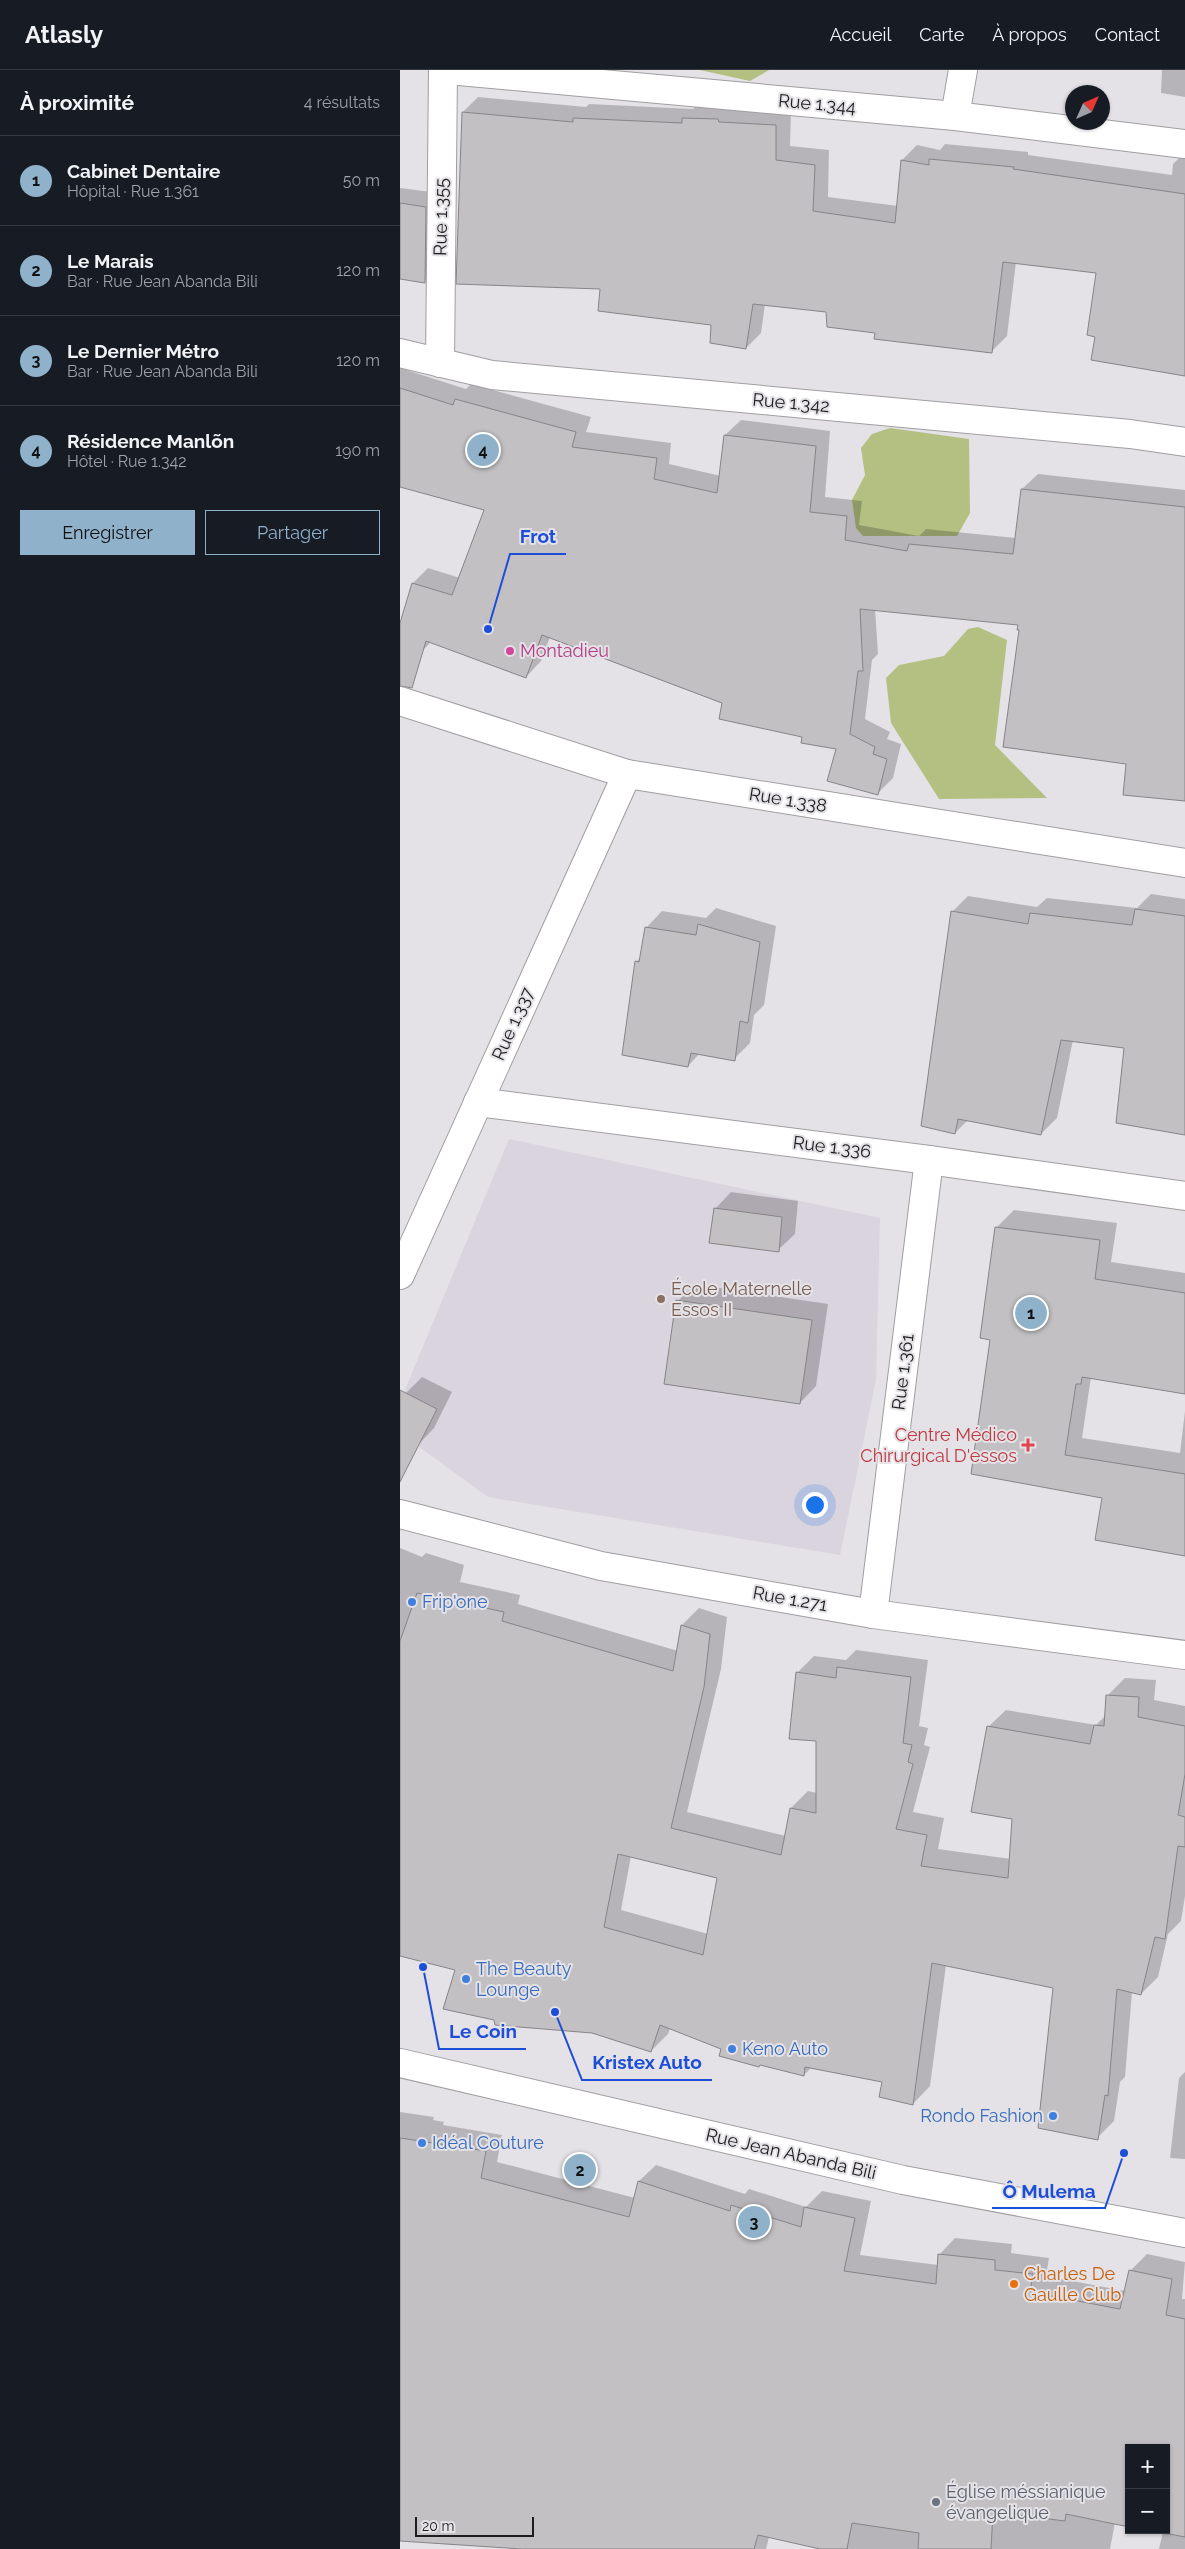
<!DOCTYPE html>
<html lang="fr">
<head>
<meta charset="utf-8">
<style>
	:root { --surface:#171b24; --page:#20242c; --text:#f1f3f6; --muted:#9ea1a6; --line:#363941; --accent:#8fb1ca }
	body { margin:0; font-family:Raleway,sans-serif; background:var(--page); color:var(--text) }
	.controls { position:absolute; right:15px; bottom:15px; display:grid; overflow:hidden; border-radius:0px; box-shadow:0 1px 4px #0004 }
	.controls button { width:45px; height:45px; display:grid; place-items:center; padding:0; border:0; border-bottom:1px solid var(--line); background:var(--surface); color:var(--text); font:25px sans-serif }
	.compass { position:absolute; left:665px; top:15px; width:45px; height:45px; border-radius:50%; background:var(--surface); box-shadow:0 1px 4px #0004; rotate:45deg }
	.scale { position:absolute; left:15px; bottom:12px; width:119px; box-sizing:border-box; padding-left:5px; border:2px solid #1e1d1e; border-top:0; font-size:14px; line-height:18px; white-space:nowrap; color:#1e1d1e; -webkit-text-stroke:4px #e4e2e6; paint-order:stroke }
	.you { position:absolute; left:414px; top:1434px; width:18px; height:18px; margin:-12px; border:4px solid #fff; border-radius:50%; background:#1a73e8; box-shadow:0 0 0 8px #1a73e833 }
	.badge { display:grid; place-items:center; width:32px; height:32px; border-radius:50%; background:var(--accent); color:#111; font-size:16px; font-weight:700 }
	.pin { position:absolute; translate:-50% -50%; border:2px solid #fff; box-shadow:0 1px 5px #0006 }
	.list { margin:0; padding:0; list-style:none }
	h2 { display:flex; justify-content:space-between; align-items:center; height:65px; margin:0; padding:0 20px; font-size:21px }
	h2 small { font-size:16px; font-weight:400; color:var(--muted) }
	.list li { display:grid; grid-template-columns:32px 1fr auto; gap:15px; align-items:center; box-sizing:border-box; height:90px; padding:0 20px; border-top:1px solid var(--line) }
	.list b { display:block; font-size:19px; white-space:nowrap }
	.list p { margin:0; font-size:16px; white-space:nowrap; color:var(--muted) }
	.list em { font-size:16px; font-style:normal; color:var(--muted) }
	.actions { display:flex; gap:10px; padding:15px 20px }
	.actions a { flex:1; padding:11px 0; border:1px solid var(--accent); border-radius:0px; text-align:center; font-size:18px; color:var(--accent) }
	.actions .main { background:var(--accent); color:#111 }
	.map { position:relative; flex:none; width:785px; height:2479px; overflow:hidden }
	header { display:flex; align-items:center; gap:30px; box-sizing:border-box; height:70px; padding:0 25px; background:var(--surface); border-bottom:1px solid var(--line) }
	header strong { font-size:24px }
	nav { display:flex; gap:28px; margin-inline-start:auto; font-size:18px }
	main { display:flex }
	aside { flex:1; background:var(--surface) }
	.map>svg:first-child { display:block }
</style>
</head>
<body>
<header>
<strong>Atlasly</strong>
<nav><a>Accueil</a><a>Carte</a><a>À propos</a><a>Contact</a></nav>
</header>
<main>
<aside>
<h2>À proximité<small>4 résultats</small></h2>
<ul class="list">
<li><span class="badge">1</span><div><b>Cabinet Dentaire</b><p>Hôpital · Rue 1.361</p></div><em>50 m</em></li>
<li><span class="badge">2</span><div><b>Le Marais</b><p>Bar · Rue Jean Abanda Bili</p></div><em>120 m</em></li>
<li><span class="badge">3</span><div><b>Le Dernier Métro</b><p>Bar · Rue Jean Abanda Bili</p></div><em>120 m</em></li>
<li><span class="badge">4</span><div><b>Résidence Manlõn</b><p>Hôtel · Rue 1.342</p></div><em>190 m</em></li>
</ul>
<div class="actions"><a class="main">Enregistrer</a><a>Partager</a></div>
</aside>
<div class="map">
<svg width="785" height="2479" viewBox="0 0 785 2479">
	<rect width="100%" height="100%" fill="#e4e2e6"/>
	<!-- built -->
	<path fill="#dad4de" d="M 109,1069 L 480,1148 L 476,1310 L 440,1485 L 88,1427 L 18,1376 L 0,1332 Z"/>
	<!-- green -->
	<g fill="#b3c081">
		<path d="M 300,0 L 369,0 L 350,11 Z"/>
		<path d="M 490,358 L 569,369 L 570,443 L 557,466 L 463,466 L 456,458 L 452,430 L 465,405 L 461,378 L 472,364 Z"/>
		<path d="M 578,557 L 607,570 L 595,675 L 647,728 L 539,729 L 491,653 L 486,608 L 499,595 L 544,586 L 568,559 Z"/>
	</g>
	<!-- shadow -->
	<g fill="#0003" fill-rule="evenodd">
		<path d="M 762,0 L 785,0 L 785,27 L 761,23 Z"/>
		<path d="M 78,27 L 186,37 L 189,34 L 293,39 L 298,34 L 391,40 L 390,76 L 429,80 L 428,127 L 498,136 L 502,90 L 517,75 L 540,80 L 545,74 L 628,82 L 628,85 L 772,105 L 773,94 L 785,82 L 785,305 L 696,266 L 697,202 L 616,192 L 607,266 L 592,281 L 476,262 L 427,241 L 365,234 L 361,263 L 346,278 L 313,254 L 201,218 L 63,42 Z"/>
		<path d="M 0,118 L 39,123 L 38,198 L 25,211 L 0,208 Z"/>
		<path d="M 0,298 L 66,319 L 71,314 L 191,347 L 186,362 L 271,373 L 269,394 L 321,406 L 325,365 L 341,350 L 430,361 L 425,427 L 462,431 L 459,455 L 519,466 L 526,459 L 616,468 L 622,419 L 638,404 L 785,420 L 785,730 L 727,693 L 621,559 L 619,554 L 475,539 L 478,584 L 472,590 L 465,649 L 490,662 L 487,669 L 501,674 L 493,708 L 478,723 L 437,678 L 150,567 L 141,591 L 126,607 L 31,572 L 23,580 L 0,573 L 0,557 L 13,513 L 28,498 L 60,508 L 85,439 L 0,399 Z"/>
		<path d="M 751,824 L 785,829 L 785,1064 L 725,977 L 673,970 L 657,1048 L 641,1064 L 568,1050 L 555,1063 L 552,842 L 568,826 L 637,837 L 647,828 L 737,838 Z"/>
		<path d="M 316,838 L 376,856 L 364,935 L 354,945 L 350,973 L 334,989 L 300,983 L 288,996 L 236,892 L 241,887 L 246,858 L 262,841 L 306,848 Z"/>
		<path d="M 331,1122 L 398,1131 L 395,1164 L 378,1180 L 315,1139 Z"/>
		<path d="M 614,1140 L 717,1153 L 711,1192 L 785,1203 L 785,1322 L 691,1307 L 682,1368 L 780,1383 L 785,1341 L 785,1485 L 703,1427 L 572,1403 L 591,1269 L 597,1157 Z"/>
		<path d="M 294,1214 L 428,1234 L 416,1316 L 400,1333 L 278,1231 Z"/>
		<path d="M 22,1307 L 52,1322 L 34,1358 L 18,1375 L 0,1366 L 0,1334 L 6,1323 Z"/>
		<path d="M 0,1478 L 22,1487 L 26,1483 L 64,1495 L 60,1512 L 120,1525 L 118,1534 L 278,1581 L 282,1555 L 299,1538 L 327,1547 L 321,1599 L 287,1742 L 386,1766 L 391,1738 L 408,1721 L 417,1723 L 417,1670 L 397,1603 L 414,1586 L 446,1590 L 456,1580 L 528,1590 L 519,1656 L 528,1658 L 524,1675 L 530,1677 L 513,1742 L 544,1748 L 538,1779 L 611,1789 L 613,1748 L 588,1657 L 606,1640 L 696,1655 L 706,1645 L 708,1625 L 725,1608 L 756,1610 L 754,1630 L 785,1636 L 785,1826 L 781,1851 L 768,1864 L 758,1907 L 741,1924 L 732,1922 L 725,2007 L 720,2012 L 714,2051 L 697,2068 L 654,1917 L 546,1895 L 530,2016 L 513,2034 L 484,2011 L 412,1997 L 404,2005 L 270,1958 L 268,1964 L 251,1981 L 192,1962 L 95,1949 L 56,1899 L 0,1885 ZM 231,1786 L 319,1807 L 308,1864 L 221,1840 Z"/>
		<path d="M 785,2002 L 785,2089 L 770,2088 L 779,2008 Z"/>
		<path d="M 0,2042 L 34,2047 L 33,2050 L 44,2052 L 43,2055 L 102,2065 L 97,2092 L 235,2128 L 239,2111 L 256,2095 L 345,2124 L 349,2119 L 406,2137 L 422,2121 L 471,2131 L 460,2185 L 538,2195 L 539,2185 L 555,2168 L 612,2174 L 611,2183 L 649,2188 L 646,2206 L 725,2221 L 730,2201 L 747,2184 L 785,2192 L 782,2229 L 785,2229 L 785,2479 L 759,2479 L 763,2462 L 766,2460 L 766,2378 L 729,2378 L 710,2479 L 426,2479 L 369,2467 L 366,2479 L 127,2479 L 0,2467 Z"/>
	</g>
	<!-- building -->
	<g fill="#c2c0c3" stroke="#868487" fill-rule="evenodd">
		<path d="M 62,42 L 173,52 L 173,48 L 282,53 L 282,48 L 318,49 L 319,52 L 376,55 L 376,90 L 415,95 L 413,141 L 495,153 L 501,90 L 529,95 L 529,89 L 614,97 L 613,99 L 785,124 L 785,306 L 691,290 L 695,267 L 687,265 L 696,203 L 603,192 L 592,283 L 474,269 L 475,263 L 427,257 L 426,242 L 353,234 L 346,279 L 310,273 L 311,255 L 198,241 L 200,219 L 56,214 Z"/>
		<path d="M 0,133 L 26,137 L 25,213 L 0,209 Z"/>
		<path d="M 0,318 L 53,335 L 55,329 L 176,362 L 172,377 L 257,388 L 254,409 L 317,423 L 324,365 L 416,376 L 410,442 L 447,446 L 445,470 L 507,481 L 509,474 L 613,484 L 621,419 L 785,437 L 785,731 L 723,725 L 726,694 L 603,677 L 619,560 L 617,560 L 618,555 L 460,539 L 463,601 L 458,601 L 450,664 L 475,677 L 473,684 L 487,689 L 478,725 L 427,711 L 436,679 L 401,673 L 402,667 L 319,649 L 322,633 L 142,565 L 126,608 L 26,571 L 12,618 L 0,616 L 0,553 L 12,513 L 52,525 L 84,440 L 0,417 Z"/>
		<path d="M 735,839 L 785,846 L 785,1065 L 716,1053 L 724,978 L 661,970 L 641,1065 L 558,1049 L 555,1064 L 521,1056 L 551,841 L 628,854 L 630,843 L 732,855 Z"/>
		<path d="M 298,854 L 360,872 L 348,953 L 340,951 L 335,991 L 291,983 L 288,997 L 222,985 L 235,891 L 239,892 L 245,857 L 296,865 Z"/>
		<path d="M 314,1138 L 382,1147 L 379,1182 L 309,1173 Z"/>
		<path d="M 595,1157 L 700,1170 L 695,1209 L 785,1223 L 785,1324 L 682,1307 L 681,1314 L 676,1314 L 665,1385 L 785,1404 L 785,1486 L 695,1470 L 702,1428 L 571,1404 L 590,1270 L 580,1268 Z"/>
		<path d="M 276,1230 L 412,1250 L 400,1334 L 264,1314 Z"/>
		<path d="M 0,1320 L 37,1339 L 0,1412 Z"/>
		<path d="M 17,1523 L 104,1542 L 102,1551 L 273,1601 L 281,1555 L 310,1564 L 304,1617 L 271,1758 L 381,1785 L 390,1738 L 416,1743 L 416,1671 L 389,1669 L 396,1602 L 436,1608 L 437,1597 L 511,1607 L 503,1673 L 512,1675 L 508,1692 L 513,1694 L 496,1759 L 527,1765 L 521,1796 L 608,1808 L 612,1749 L 571,1742 L 587,1656 L 690,1674 L 694,1655 L 704,1656 L 706,1625 L 739,1627 L 738,1647 L 785,1656 L 785,1704 L 778,1745 L 785,1747 L 785,1777 L 778,1776 L 765,1869 L 755,1867 L 741,1925 L 717,1919 L 708,2026 L 705,2025 L 698,2070 L 638,2058 L 653,1918 L 532,1893 L 513,2035 L 479,2027 L 482,2012 L 405,1997 L 404,2006 L 360,1995 L 359,1997 L 319,1986 L 321,1979 L 260,1955 L 251,1982 L 192,1963 L 95,1955 L 94,1950 L 43,1939 L 55,1900 L 0,1886 L 0,1571 ZM 218,1784 L 317,1808 L 303,1885 L 204,1857 Z"/>
		<path d="M 0,2068 L 86,2081 L 81,2108 L 229,2147 L 238,2111 L 330,2141 L 331,2135 L 401,2157 L 404,2137 L 455,2148 L 444,2201 L 536,2214 L 538,2184 L 595,2190 L 595,2200 L 633,2204 L 630,2222 L 720,2239 L 729,2200 L 772,2209 L 766,2245 L 785,2249 L 785,2467 L 748,2460 L 766,2460 L 766,2378 L 729,2378 L 729,2457 L 666,2444 L 665,2451 L 593,2442 L 591,2479 L 518,2479 L 519,2463 L 452,2453 L 447,2479 L 420,2479 L 358,2465 L 354,2479 L 122,2479 L 0,2471 Z"/>
	</g>
	<g fill="none" stroke-linecap="round" stroke-linejoin="round">
		<!-- minor casing -->
		<g stroke="#a09ea1" stroke-width="30">
			<g id="minor">
				<path d="M 48,0 L 555,46 L 785,74"/>
				<path d="M 555,46 L 563,0"/>
				<path d="M 0,283 L 92,305 L 730,364 L 785,372"/>
				<path d="M 40,293 L 43,0"/>
				<path d="M 0,631 L 227,704 L 785,793"/>
				<path d="M 78,1032 L 529,1090 L 785,1126"/>
				<path d="M 0,1205 L 227,704"/>
				<path d="M 0,1444 L 201,1496 L 473,1544 L 785,1585"/>
				<path d="M 473,1544 L 529,1090"/>
			</g>
		</g>
		<!-- major casing -->
		<g stroke="#a09ea1" stroke-width="30">
			<path id="major" d="M 0,1993 L 503,2110 L 785,2163"/>
		</g>
		<!-- minor -->
		<use href="#minor" stroke="#fff" stroke-width="28"/>
		<!-- major -->
		<use href="#major" stroke="#fff" stroke-width="28"/>
	</g>
	<!-- markers -->
	<circle fill="#d1479c" stroke="#e4e2e6" stroke-width="2" cx="110" cy="581" r="5"/>
	<circle fill="#8d6e63" stroke="#e4e2e6" stroke-width="2" cx="261" cy="1229" r="5"/>
	<path fill="#e0444e" stroke="#e4e2e6" stroke-width="2" d="M625.5 1367.5h5v5h5v5h-5v5h-5v-5h-5v-5h5z"/>
	<g fill="#3f7fe0" stroke="#e4e2e6" stroke-width="2">
		<circle cx="12" cy="1532" r="5"/>
		<circle cx="66" cy="1909" r="5"/>
		<circle cx="332" cy="1979" r="5"/>
		<circle cx="653" cy="2046" r="5"/>
		<circle cx="22" cy="2073" r="5"/>
	</g>
	<circle fill="#e8710a" stroke="#e4e2e6" stroke-width="2" cx="614" cy="2214" r="5"/>
	<circle fill="#6b7280" stroke="#e4e2e6" stroke-width="2" cx="536" cy="2432" r="5"/>
	<g text-anchor="middle" stroke-width="4" stroke-linejoin="round" paint-order="stroke">
		<!-- street labels -->
		<g font-size="18" fill="#1e1d1e" stroke="#e4e2e6">
			<text transform="translate(417 34) rotate(5)" y="6">Rue 1.344</text>
			<text transform="translate(41 147) rotate(-89)" y="6">Rue 1.355</text>
			<text transform="translate(391 333) rotate(5)" y="6">Rue 1.342</text>
			<text transform="translate(388 730) rotate(9)" y="6">Rue 1.338</text>
			<text transform="translate(113 954) rotate(-66)" y="6">Rue 1.337</text>
			<text transform="translate(432 1077) rotate(7)" y="6">Rue 1.336</text>
			<text transform="translate(503 1302) rotate(-83)" y="6">Rue 1.361</text>
			<text transform="translate(390 1529) rotate(10)" y="6">Rue 1.271</text>
			<text transform="translate(391 2084) rotate(13)" y="6">Rue Jean Abanda Bili</text>
		</g>
		<!-- hotel labels -->
		<g font-size="18" fill="#b23c85" stroke="#e4e2e6" text-anchor="start">
			<text x="120" y="587">Montadieu</text>
		</g>
		<!-- education labels -->
		<g font-size="18" fill="#785e54" stroke="#e4e2e6" text-anchor="start">
			<text x="271" y="1225">École Maternelle<tspan x="271" dy="21">Essos II</tspan></text>
		</g>
		<!-- health labels -->
		<g font-size="18" fill="#be3a42" stroke="#e4e2e6" text-anchor="end">
			<text x="617" y="1371">Centre Médico<tspan x="617" dy="21">Chirurgical D'essos</tspan></text>
		</g>
		<!-- shop labels -->
		<g font-size="18" fill="#366cbe" stroke="#e4e2e6" text-anchor="start">
			<text x="22" y="1538">Frip'one</text>
			<text x="76" y="1905">The Beauty<tspan x="76" dy="21">Lounge</tspan></text>
			<text x="342" y="1985">Keno Auto</text>
			<text x="643" y="2052" text-anchor="end">Rondo Fashion</text>
			<text x="32" y="2079">Idéal Couture</text>
		</g>
		<!-- food labels -->
		<g font-size="18" fill="#c56008" stroke="#e4e2e6" text-anchor="start">
			<text x="624" y="2210">Charles De<tspan x="624" dy="21">Gaulle Club</tspan></text>
		</g>
		<!-- worship labels -->
		<g font-size="18" fill="#5b616d" stroke="#e4e2e6" text-anchor="start">
			<text x="546" y="2428">Église méssianique<tspan x="546" dy="21">évangelique</tspan></text>
		</g>
	</g>
	<!-- callouts -->
	<path fill="none" stroke="#1d4ed8" stroke-width="2" d="M88 559L110 484H166M23 1897L39 1979H126M155 1942L182 2010H312M724 2083L705 2138H592"/>
	<g fill="#1d4ed8" stroke="#e4e2e6" stroke-width="2">
		<circle cx="88" cy="559" r="5"/>
		<circle cx="23" cy="1897" r="5"/>
		<circle cx="155" cy="1942" r="5"/>
		<circle cx="724" cy="2083" r="5"/>
	</g>
	<g font-size="19" text-anchor="middle" font-weight="bold" fill="#1d4ed8" stroke="#e4e2e6" stroke-width="4" stroke-linejoin="round" paint-order="stroke">
		<text x="138" y="473">Frot</text>
		<text x="83" y="1968">Le Coin</text>
		<text x="247" y="1999">Kristex Auto</text>
		<text x="649" y="2128">Ô Mulema</text>
	</g>
</svg>
<div class="controls">
<button>+</button>
<button>−</button>
</div>
<svg class="compass" viewBox="-18 -18 36 36"><path d="M0-13l5 13h-10z" fill="#e53935"/><path d="M0 13l5-13h-10z" fill="#9ea1a6"/></svg>
<div class="scale">20 m</div>
<div class="you"></div>
<div class="pin badge" style="left:631px;top:1243px">1</div>
<div class="pin badge" style="left:180px;top:2100px">2</div>
<div class="pin badge" style="left:354px;top:2152px">3</div>
<div class="pin badge" style="left:83px;top:380px">4</div>
</div>
</main>
</body>
</html>
